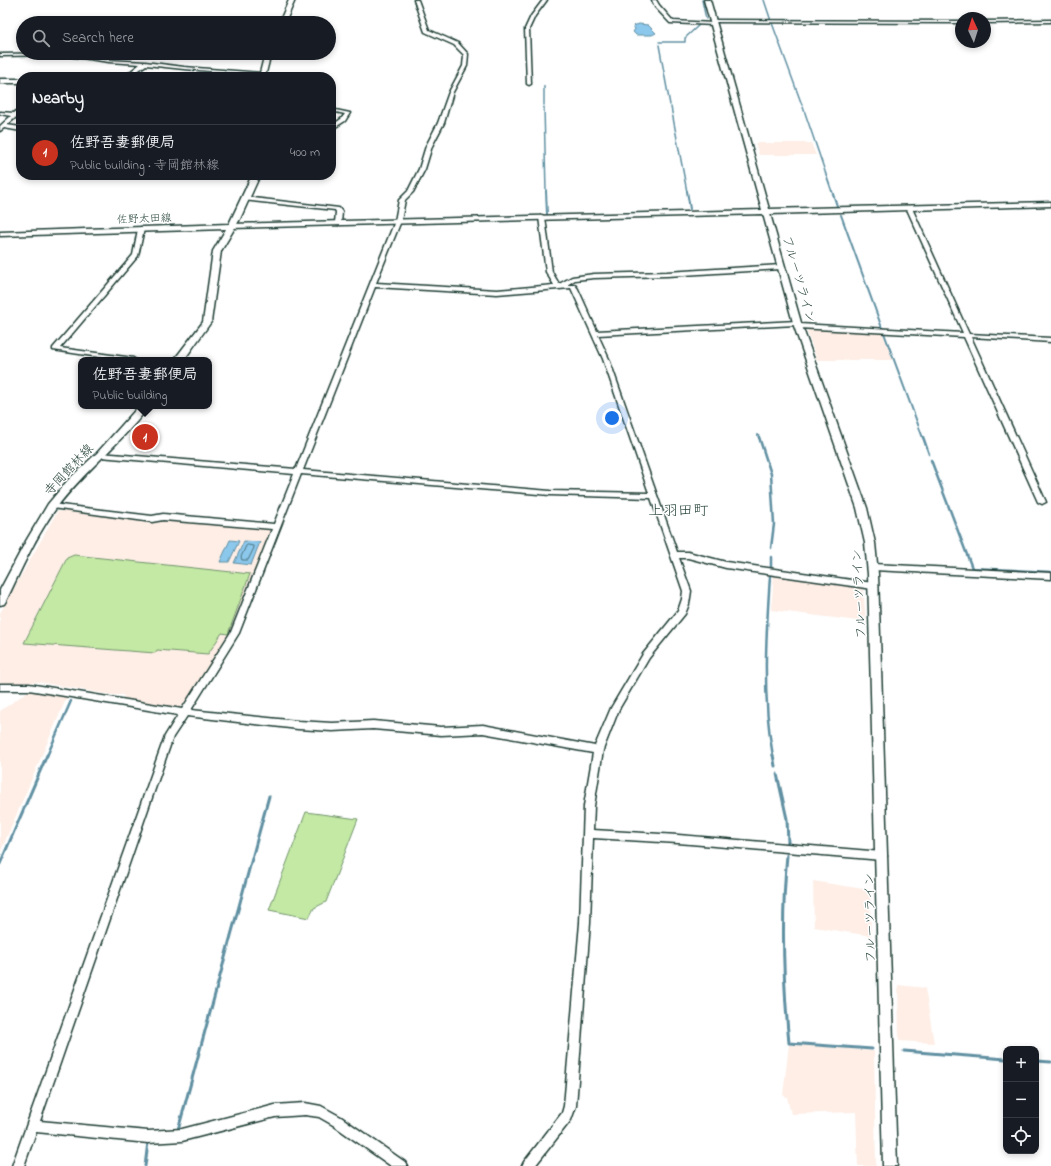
<!DOCTYPE html>
<html lang="en">
<head>
<meta charset="utf-8">
<style>
	:root { --surface:#171b24; --page:#242831; --text:#f1f3f6; --muted:#9ea1a6; --line:#363941; --accent:#c8321e }
	body { margin:0; font-family:"Indie Flower","Klee One",sans-serif; background:var(--page); color:var(--text) }
	.controls { position:absolute; right:12px; bottom:12px; display:grid; overflow:hidden; border-radius:8px; box-shadow:0 2px 6px #0003 }
	.controls button { width:36px; height:36px; display:grid; place-items:center; padding:0; border:0; border-bottom:1px solid var(--line); background:var(--surface); color:var(--text); font:20px sans-serif }
	.compass { position:absolute; left:955px; top:12px; width:36px; height:36px; border-radius:50%; background:var(--surface); box-shadow:0 2px 6px #0003; rotate:356deg }
	.you { position:absolute; left:612px; top:418px; width:14px; height:14px; margin:-10px; border:3px solid #fff; border-radius:50%; background:#1a73e8; box-shadow:0 0 0 6px #1a73e833 }
	.badge { display:grid; place-items:center; width:26px; height:26px; border-radius:50%; background:var(--accent); color:#fff; font-size:13px; font-weight:700 }
	.pin { position:absolute; translate:-50% -50%; border:2px solid #fff; box-shadow:0 1px 4px #0006 }
	.popup { position:absolute; left:78px; top:357px; width:134px; height:52px; box-sizing:border-box; display:grid; place-content:center; border-radius:8px; background:var(--surface); filter:drop-shadow(0 1px 3px #0005); font-size:13px; white-space:nowrap; color:var(--muted) }
	.popup b { font-size:15px; color:var(--text) }
	.popup::after { content:''; position:absolute; left:50%; top:100%; margin-left:-8px; border:8px solid transparent; border-top-color:var(--surface) }
	.list { margin:0; padding:0; list-style:none }
	h2 { display:flex; justify-content:space-between; align-items:center; height:52px; margin:0; padding:0 16px; font-size:17px }
	h2 small { font-size:13px; font-weight:400; color:var(--muted) }
	.list li { display:grid; grid-template-columns:26px 1fr auto; gap:12px; align-items:center; box-sizing:border-box; height:56px; padding:0 16px; border-top:1px solid var(--line) }
	.list b { display:block; font-size:15px; white-space:nowrap }
	.list p { margin:0; font-size:13px; white-space:nowrap; color:var(--muted) }
	.list em { font-size:13px; font-style:normal; color:var(--muted) }
	.icon { flex:none; width:22px; height:22px; fill:none; stroke:currentColor; stroke-width:2; stroke-linecap:round; stroke-linejoin:round }
	.map { position:relative; flex:none; width:1051px; height:1166px; overflow:hidden }
	.search { position:absolute; background:var(--surface); box-shadow:0 2px 6px #0003; left:16px; top:16px; width:320px; height:44px; display:flex; align-items:center; gap:10px; box-sizing:border-box; padding:0 14px; border-radius:22px; color:var(--muted); font-size:15px }
	.panel { position:absolute; background:var(--surface); box-shadow:0 2px 6px #0003; left:16px; top:72px; width:320px; height:108px; border-radius:16px }
	.map>svg:first-child { display:block }
</style>
</head>
<body>
<div class="map">
<svg width="1051" height="1166" viewBox="0 0 1051 1166">
	<rect width="100%" height="100%" fill="#fff"/>
	<filter id="ink" filterUnits="userSpaceOnUse"><feTurbulence type="fractalNoise" baseFrequency=".025" numOctaves="2"/><feDisplacementMap in="SourceGraphic" scale="8" xChannelSelector="R" yChannelSelector="G"/><feConvolveMatrix kernelMatrix="1 2 1 2 8 2 1 2 1" color-interpolation-filters="sRGB"/></filter>
	<g filter="url(#ink)">
		<!-- built -->
		<g fill="#feeee6">
			<path d="M 755,143 L 811,143 L 816,155 L 759,155 Z"/>
			<path d="M 806,328 L 882,332 L 893,360 L 817,360 Z"/>
			<path d="M 62,511 L 155,523 L 165,520 L 271,529 L 257,572 L 230,634 L 183,705 L 177,708 L 124,698 L 123,695 L 112,695 L 38,682 L 0,684 L 0,613 L 57,512 Z"/>
			<path d="M 774,574 L 863,586 L 866,622 L 771,610 Z"/>
			<path d="M 30,690 L 67,697 L 0,853 L 0,711 Z"/>
			<path d="M 813,881 L 870,890 L 871,936 L 814,927 Z"/>
			<path d="M 898,985 L 925,988 L 934,1043 L 899,1041 Z"/>
			<path d="M 789,1044 L 874,1051 L 876,1166 L 858,1166 L 856,1112 L 791,1114 L 787,1097 L 783,1095 Z"/>
		</g>
		<!-- green -->
		<g fill="#c3e9a4" stroke="#71936c">
			<path d="M 74,555 L 250,574 L 228,634 L 222,633 L 208,654 L 157,650 L 155,653 L 24,643 L 67,558 Z"/>
			<path d="M 306,812 L 358,819 L 326,902 L 314,908 L 309,918 L 269,910 Z"/>
		</g>
		<!-- water -->
		<g fill="#8cc7ec" stroke="#6090a2">
			<path d="M 639,24 L 648,25 L 656,33 L 652,35 L 636,35 L 633,32 L 635,29 L 633,26 Z"/>
			<path d="M 230,540 L 239,541 L 229,562 L 220,562 Z"/>
			<path d="M 244,541 L 260,542 L 251,565 L 234,563 Z"/>
		</g>
		<g fill="none" stroke-linecap="round" stroke-linejoin="round">
			<!-- shore -->
			<path stroke="#4b747e" stroke-width="1" d="M 248,545 L 253,546 L 254,548 L 248,560 L 242,560 L 241,557 L 246,546 Z"/>
			<!-- stream-far3 -->
			<g stroke="#6090a2" stroke-width="1.5">
				<path d="M 702,0 L 706,19"/>
				<path d="M 764,0 L 771,21"/>
				<path d="M 772,23 L 802,105"/>
				<path d="M 659,42 L 685,42 L 685,38 L 699,25"/>
				<path d="M 659,45 L 670,105"/>
				<path d="M 544,86 L 544,105"/>
				<path d="M 544,107 L 546,192"/>
				<path d="M 671,107 L 687,192"/>
				<path d="M 803,107 L 832,192"/>
			</g>
			<!-- stream-far2 -->
			<g stroke="#6090a2" stroke-width="2">
				<path d="M 546,191 L 547,214"/>
				<path d="M 687,191 L 690,209"/>
				<path d="M 832,191 L 837,206"/>
				<path d="M 841,215 L 882,328"/>
				<path d="M 884,333 L 923,438"/>
				<path d="M 758,435 L 759,438"/>
			</g>
			<!-- stream-far1 -->
			<g stroke="#6090a2" stroke-width="2.5">
				<path d="M 759,437 L 771,474 L 774,524 L 771,548"/>
				<path d="M 923,437 L 929,454"/>
				<path d="M 931,460 L 972,568 L 1051,572"/>
				<path d="M 771,557 L 771,567"/>
				<path d="M 770,576 C 766,636 762,697 773,756"/>
				<path d="M 47,756 L 71,701"/>
			</g>
			<!-- stream -->
			<g stroke="#6090a2" stroke-width="3">
				<path d="M 773,755 L 775,766"/>
				<path d="M 777,774 L 787,819 L 788,843"/>
				<path d="M 787,855 C 781,918 783,980 789,1043 L 872,1049"/>
				<path d="M 0,864 L 47,755"/>
				<path d="M 904,1051 L 1006,1059"/>
				<path d="M 1036,1061 L 1051,1062"/>
				<path d="M 176,1130 L 178,1130 L 269,796"/>
				<path d="M 145,1166 L 148,1142"/>
			</g>
			<!-- minor casing -->
			<g stroke="#1f3d34" stroke-width="3">
				<g id="minor">
					<path d="M 414,0 L 418,0 L 429,30 L 458,43 L 468,54 L 467,66 L 453,92 L 444,123 L 432,146 L 425,169 L 413,192 L 405,200 L 401,221 L 376,283 L 497,290 L 554,285 L 546,272 L 539,217 L 542,215 L 545,217 L 552,272 L 559,284 L 572,277 L 594,274 L 667,272 L 781,265 L 784,267 L 781,269 L 667,276 L 594,278 L 575,280 L 567,285 L 575,285 L 578,289 L 597,331 L 797,321 L 799,322 L 799,324 L 963,333 L 906,207 L 911,206 L 969,334 L 1051,338 L 1051,342 L 971,337 L 1046,502 L 1042,504 L 1038,502 L 964,337 L 798,328 L 796,327 L 796,325 L 598,335 L 609,359 L 677,552 L 688,552 L 726,562 L 873,583 L 877,586 L 873,589 L 726,568 L 688,558 L 679,558 L 691,591 L 689,604 L 685,614 L 649,658 L 619,709 L 603,750 L 594,806 L 593,830 L 678,835 L 882,852 L 885,853 L 887,856 L 885,859 L 882,860 L 678,843 L 593,838 L 590,923 L 576,1106 L 571,1120 L 535,1166 L 522,1166 L 524,1162 L 562,1113 L 564,1106 L 580,923 L 584,806 L 593,753 L 483,733 L 441,735 L 373,729 L 332,731 L 298,729 L 187,716 L 173,737 L 40,1121 L 148,1131 L 182,1129 L 275,1105 L 305,1103 L 321,1106 L 341,1117 L 405,1162 L 407,1166 L 391,1166 L 333,1125 L 319,1117 L 305,1115 L 275,1117 L 182,1141 L 148,1143 L 36,1132 L 24,1166 L 12,1166 L 165,736 L 178,715 L 29,690 L 0,690 L 0,684 L 29,684 L 182,709 L 231,632 L 272,529 L 163,520 L 152,522 L 52,508 L 48,506 L 52,504 L 152,516 L 163,514 L 274,524 L 294,474 L 100,457 L 96,455 L 100,453 L 296,469 L 395,221 L 399,200 L 408,191 L 419,169 L 426,146 L 438,123 L 449,92 L 463,66 L 464,55 L 454,45 L 425,32 ZM 375,287 L 497,294 L 571,288 L 603,359 L 649,493 L 550,491 L 303,470 ZM 301,474 L 550,495 L 651,498 L 683,591 L 682,599 L 678,611 L 643,654 L 611,708 L 595,746 L 483,725 L 441,727 L 373,721 L 332,723 L 298,721 L 191,710 L 239,633 Z"/>
					<path d="M 543,0 L 547,0 L 535,16 L 529,29 L 531,84 L 529,85 L 527,84 L 525,29 L 531,16 Z"/>
					<path d="M 652,0 L 656,0 L 659,5 L 673,21 L 714,23 L 716,24 L 714,25 L 670,23 L 655,7 Z"/>
					<path d="M 711,20 L 961,21 L 961,23 L 713,22 L 711,22 Z"/>
					<path d="M 1051,20 L 1051,22 L 985,23 L 985,21 Z"/>
					<path d="M 64,53 L 109,60 L 145,62 L 184,67 L 262,73 L 264,74 L 262,75 L 184,69 L 146,65 L 129,77 L 124,77 L 140,64 L 109,62 L 61,55 L 0,56 L 0,54 Z"/>
					<path d="M 19,109 L 21,109 L 21,113 L 7,125 L 21,127 L 21,131 L 4,128 L 0,131 L 0,126 L 11,116 L 0,114 L 0,112 L 14,113 Z"/>
					<path d="M 331,109 L 350,113 L 345,121 L 331,130 L 331,126 L 341,119 L 345,114 L 331,111 Z"/>
					<path d="M 245,197 L 339,208 L 342,212 L 341,223 L 338,225 L 335,223 L 336,212 L 335,210 L 243,200 L 243,198 Z"/>
					<path d="M 141,227 L 144,229 L 138,256 L 60,348 L 133,358 L 136,360 L 119,360 L 53,350 L 53,348 L 133,255 L 138,229 Z"/>
					<path d="M 873,564 L 1051,573 L 1051,579 L 873,570 L 869,567 Z"/>
				</g>
			</g>
			<!-- tertiary casing -->
			<g stroke="#1f3d34" stroke-width="3">
				<g id="tertiary">
					<path d="M 704,0 L 710,0 L 769,209 L 1051,202 L 1051,206 L 770,214 L 802,326 L 867,508 L 875,543 L 878,574 L 897,1166 L 883,1166 L 868,574 L 865,543 L 857,508 L 794,326 L 763,214 L 231,228 L 227,226 L 231,224 L 762,210 Z"/>
					<rect x="0" y="79" width="21" height="4"/>
				</g>
			</g>
			<!-- secondary casing -->
			<g stroke="#1f3d34" stroke-width="3">
				<g id="secondary">
					<path d="M 289,0 L 295,0 L 285,23 L 279,23 Z"/>
					<path d="M 265,53 L 271,53 L 265,77 L 259,77 Z"/>
					<path d="M 252,175 L 260,175 L 240,219 L 221,251 L 211,322 L 184,360 L 174,360 L 203,322 L 213,251 L 226,229 L 0,236 L 0,232 L 229,224 Z"/>
					<path d="M 139,406 L 149,406 C 122,443 84,471 57,507 C 36,535 21,570 6,601 L 4,604 L 0,605 L 0,590 L 26,541 L 48,504 L 68,480 L 97,453 Z"/>
				</g>
			</g>
			<!-- minor -->
			<use href="#minor" fill="#fff" fill-rule="evenodd"/>
			<!-- tertiary -->
			<use href="#tertiary" fill="#fff" fill-rule="evenodd"/>
			<!-- secondary -->
			<use href="#secondary" fill="#fff" fill-rule="evenodd"/>
		</g>
	</g>
	<g text-anchor="middle" stroke-width="3" stroke-linejoin="round" paint-order="stroke">
		<!-- far-street labels -->
		<g font-size="11" fill="#1f3d34" stroke="#fff">
			<text transform="translate(144 218) rotate(-2)" y="4">佐野太田線</text>
		</g>
		<!-- street labels -->
		<g font-size="13" fill="#1f3d34" stroke="#fff">
			<text transform="translate(800 279) rotate(74)" y="5">フルーツライン</text>
			<text transform="translate(68 469) rotate(-47)" y="5">寺岡館林線</text>
			<text transform="translate(858 594) rotate(-93)" y="5">フルーツライン</text>
			<text transform="translate(869 918) rotate(-91)" y="5">フルーツライン</text>
		</g>
		<!-- quarter labels -->
		<g font-size="15" fill="#1f3d34" stroke="#fff">
			<text x="678" y="515">上羽田町</text>
		</g>
	</g>
</svg>
<div class="controls">
<button>+</button>
<button>−</button>
<button><svg class="icon" aria-label="locate" viewBox="0 0 24 24"><circle cx="12" cy="12" r="6"/><path d="M12 2v4M12 18v4M2 12h4M18 12h4"/></svg></button>
</div>
<svg class="compass" viewBox="-18 -18 36 36"><path d="M0-13l5 13h-10z" fill="#e53935"/><path d="M0 13l5-13h-10z" fill="#9ea1a6"/></svg>
<div class="you"></div>
<div class="pin badge" style="left:145px;top:437px">1</div>
<div class="popup"><b>佐野吾妻郵便局</b>Public building</div>
<div class="search"><svg class="icon" aria-label="search" viewBox="0 0 24 24"><circle cx="10" cy="10" r="6"/><path d="M15 15l6 6"/></svg>Search here</div>
<section class="panel">
<h2>Nearby<small></small></h2>
<ul class="list">
<li><span class="badge">1</span><div><b>佐野吾妻郵便局</b><p>Public building · 寺岡館林線</p></div><em>400 m</em></li>
</ul>
</section>
</div>
</body>
</html>
